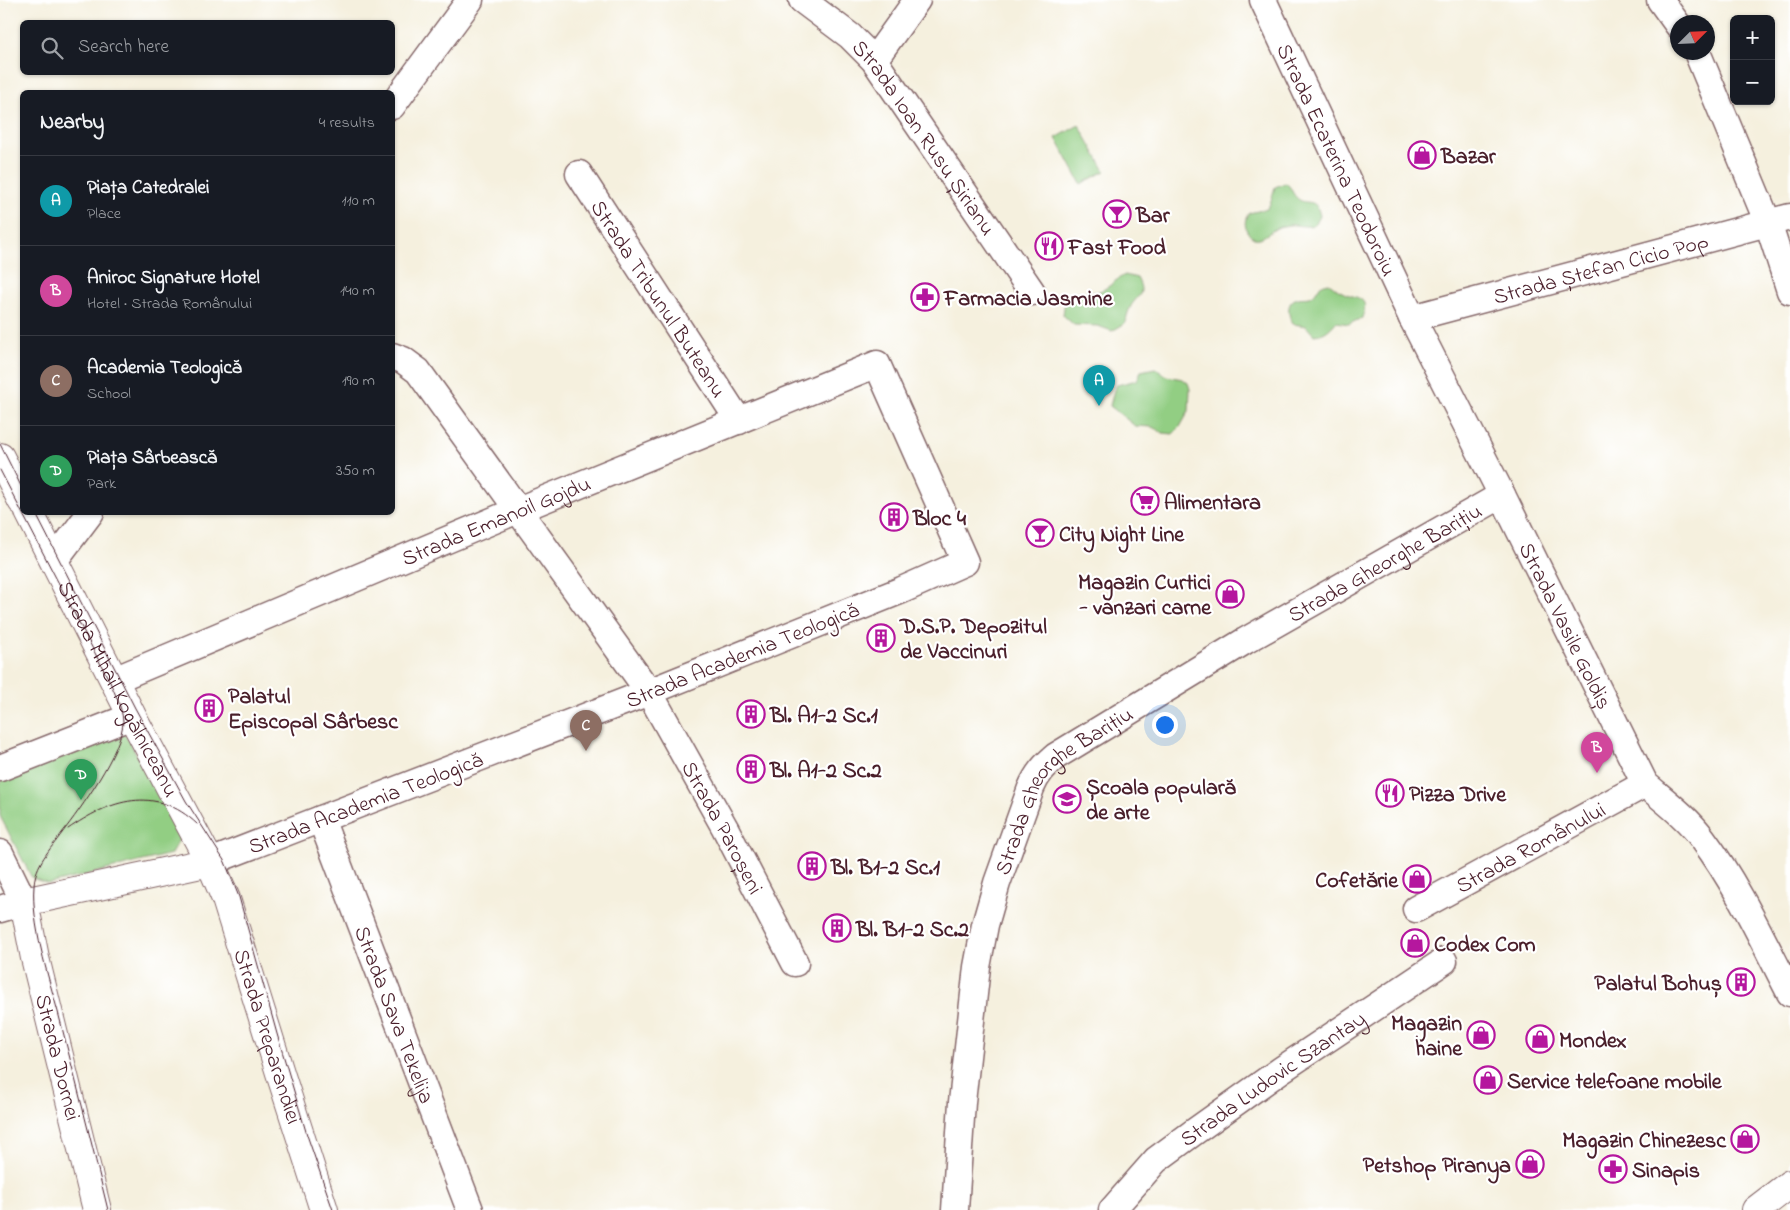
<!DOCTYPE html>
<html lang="en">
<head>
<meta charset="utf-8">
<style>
	:root { --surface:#171b24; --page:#242831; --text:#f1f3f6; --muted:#9ea1a6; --line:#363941; --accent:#b45309 }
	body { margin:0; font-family:"Indie Flower",sans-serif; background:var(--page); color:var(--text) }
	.controls { position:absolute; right:15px; top:15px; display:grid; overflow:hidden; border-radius:8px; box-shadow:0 1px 4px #0004 }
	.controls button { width:45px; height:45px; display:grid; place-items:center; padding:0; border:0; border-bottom:1px solid var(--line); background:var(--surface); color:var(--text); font:25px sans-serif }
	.compass { position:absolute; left:1670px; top:15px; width:45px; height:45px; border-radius:50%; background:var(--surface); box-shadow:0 1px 4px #0004; rotate:66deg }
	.you { position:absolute; left:1164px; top:724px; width:18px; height:18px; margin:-12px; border:4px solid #fff; border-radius:50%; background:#1a73e8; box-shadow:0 0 0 8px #1a73e833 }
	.badge { display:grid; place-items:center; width:32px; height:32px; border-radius:50%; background:var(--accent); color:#fff; font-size:16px; font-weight:700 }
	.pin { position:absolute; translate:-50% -41px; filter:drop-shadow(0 1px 2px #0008) }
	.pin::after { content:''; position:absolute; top:26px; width:18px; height:15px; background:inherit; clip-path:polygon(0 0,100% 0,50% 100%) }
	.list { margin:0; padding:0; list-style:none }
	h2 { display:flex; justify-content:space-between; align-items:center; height:65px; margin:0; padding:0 20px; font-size:21px }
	h2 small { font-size:16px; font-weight:400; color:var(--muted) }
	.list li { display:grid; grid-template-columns:32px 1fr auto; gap:15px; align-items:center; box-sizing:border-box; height:90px; padding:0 20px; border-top:1px solid var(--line) }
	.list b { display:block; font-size:19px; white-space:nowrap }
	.list p { margin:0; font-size:16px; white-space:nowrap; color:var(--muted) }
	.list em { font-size:16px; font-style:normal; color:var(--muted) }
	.icon { flex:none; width:28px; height:28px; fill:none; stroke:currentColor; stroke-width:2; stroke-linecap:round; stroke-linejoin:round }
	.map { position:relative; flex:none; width:1790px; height:1210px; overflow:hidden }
	.search { position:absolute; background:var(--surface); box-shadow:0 1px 4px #0004; left:20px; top:20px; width:375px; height:55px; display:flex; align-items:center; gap:12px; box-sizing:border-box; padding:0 18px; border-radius:8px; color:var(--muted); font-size:19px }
	.panel { position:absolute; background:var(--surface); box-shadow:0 1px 4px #0004; left:20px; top:90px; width:375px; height:425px; border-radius:8px }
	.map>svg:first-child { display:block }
</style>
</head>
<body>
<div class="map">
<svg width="1790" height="1210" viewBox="0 0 1790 1210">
	<rect width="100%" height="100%" fill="#fff"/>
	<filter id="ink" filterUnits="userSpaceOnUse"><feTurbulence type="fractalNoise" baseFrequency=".02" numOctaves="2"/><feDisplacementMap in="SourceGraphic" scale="10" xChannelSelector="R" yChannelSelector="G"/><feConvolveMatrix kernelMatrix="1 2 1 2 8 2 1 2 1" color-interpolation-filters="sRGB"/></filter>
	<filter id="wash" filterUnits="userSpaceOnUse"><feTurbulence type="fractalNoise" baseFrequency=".0096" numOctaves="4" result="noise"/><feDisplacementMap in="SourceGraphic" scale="20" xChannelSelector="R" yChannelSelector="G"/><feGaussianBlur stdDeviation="1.12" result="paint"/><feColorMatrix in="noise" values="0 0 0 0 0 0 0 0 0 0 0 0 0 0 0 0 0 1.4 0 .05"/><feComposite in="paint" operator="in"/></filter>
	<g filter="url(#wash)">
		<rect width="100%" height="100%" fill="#f5f0de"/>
		<!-- green -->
		<g fill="#92ce83" stroke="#6e7657">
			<path d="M 1079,125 L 1105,171 L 1081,184 L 1056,138 Z"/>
			<path d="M 1285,183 C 1292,186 1291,193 1297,198 C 1306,207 1316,195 1320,216 C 1318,220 1317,223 1313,225 C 1305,228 1296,224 1289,225 C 1285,226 1280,226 1277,228 C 1267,233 1256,247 1247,231 C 1244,224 1245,218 1249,213 L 1267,209 L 1270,204 L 1275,187 Z"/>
			<path d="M 1125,275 L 1137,278 C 1147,296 1136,295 1130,308 C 1127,313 1127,319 1124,324 L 1112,331 L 1098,326 L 1074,325 L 1063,315 L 1065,299 C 1081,286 1086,297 1102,290 C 1110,287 1116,279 1125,275 Z"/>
			<path d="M 1329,283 C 1334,286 1337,290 1342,292 C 1355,299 1371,295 1362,318 L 1349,324 L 1336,322 C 1329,330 1325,334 1314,335 L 1306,326 L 1293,324 C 1288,316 1285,301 1298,298 C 1302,297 1306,298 1310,297 C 1319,293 1315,285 1329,283 Z"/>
			<path d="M 1155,368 L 1166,376 L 1183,379 L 1188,383 L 1190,389 L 1189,411 L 1180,427 L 1173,434 L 1163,433 L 1152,427 L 1135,426 L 1110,406 L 1114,390 L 1117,385 L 1137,380 L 1141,371 Z"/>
			<path d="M 106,734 L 125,734 L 182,834 L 171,854 L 49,884 L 32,878 L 0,816 L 0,783 L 5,778 Z"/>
		</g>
	</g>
	<g filter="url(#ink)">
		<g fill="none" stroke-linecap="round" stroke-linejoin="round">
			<!-- minor casing -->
			<g stroke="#86686a" stroke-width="29">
				<g id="minor">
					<path id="s1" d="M 802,0 L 850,36 L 874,60 L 1032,292"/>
					<path id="s2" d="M 1263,0 L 1412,318 L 1502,495 L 1645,784 C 1665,801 1688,818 1703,839 C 1738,886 1763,941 1790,993"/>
					<path d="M 1660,0 L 1678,25"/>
					<path d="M 1697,52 L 1768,223 L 1790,291"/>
					<path d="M 874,60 L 917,0"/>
					<path d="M 392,106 L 470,0"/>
					<path id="s3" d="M 579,174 L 739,421"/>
					<path id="s4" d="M 1412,318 L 1790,217"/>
					<path id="s5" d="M 392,356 L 403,360 L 418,371 L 649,692 L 725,828 L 795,963"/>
					<path d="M 54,561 L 91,512"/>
					<path id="s6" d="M 114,680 L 518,510 L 877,364 L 965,562 L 902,590 L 649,692 L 210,862"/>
					<path d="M 0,768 L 132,716"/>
					<path id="s7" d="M 321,819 L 470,1210"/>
					<path d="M 0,853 L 24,902 L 0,909"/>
					<path id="s8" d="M 1416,909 L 1645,784"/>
					<path id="s9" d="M 955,1210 L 962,1102 L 977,967 L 985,925 L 997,883 L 1031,788 C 1037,774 1044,766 1056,756 L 1245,641 L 1502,495"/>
					<path id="s10" d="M 1112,1210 L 1156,1160 L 1194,1132 L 1281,1070 L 1444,961"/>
				</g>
			</g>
			<!-- major casing -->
			<g stroke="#86686a" stroke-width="30">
				<g id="major">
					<path d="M 0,457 L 22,501"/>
					<path id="s11" d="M 29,512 L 132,716 L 210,862 L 226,899 L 281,1076 L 324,1210"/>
					<path d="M 97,1210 L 35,958 L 24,902 L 210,862"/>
					<path d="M 1756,1210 L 1790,1184"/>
				</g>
			</g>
			<!-- minor -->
			<use href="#minor" stroke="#fff" stroke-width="26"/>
			<!-- major -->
			<use href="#major" stroke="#fff" stroke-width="28"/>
			<!-- tram -->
			<g stroke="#4a1f2b" stroke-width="1">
				<path d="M 0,444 L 22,488"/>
				<path d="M 0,470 L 110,682 C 115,694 122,707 123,721 C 123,750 80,810 62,833 C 50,850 35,864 34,886 C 31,922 48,976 58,1012 C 75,1078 92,1144 108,1210"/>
				<path d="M 35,512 L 135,708 L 186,801 L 225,862 L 239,897 L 277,1034 L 307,1135 L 333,1210"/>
				<path d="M 68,829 C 110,800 155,784 197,824"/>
			</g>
		</g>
	</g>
	<!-- icons -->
	<defs>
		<g id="shop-ring" transform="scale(1.4375)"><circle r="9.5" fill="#fff" stroke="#b5179e" stroke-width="1.5"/><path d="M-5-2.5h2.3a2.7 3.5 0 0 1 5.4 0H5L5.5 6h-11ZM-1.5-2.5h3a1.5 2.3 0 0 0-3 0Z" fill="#b5179e"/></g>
		<g id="bar-ring" transform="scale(1.4375)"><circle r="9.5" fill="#fff" stroke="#b5179e" stroke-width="1.5"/><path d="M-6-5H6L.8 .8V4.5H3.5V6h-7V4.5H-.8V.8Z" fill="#b5179e"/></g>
		<g id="restaurant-ring" transform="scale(1.4375)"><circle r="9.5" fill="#fff" stroke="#b5179e" stroke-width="1.5"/><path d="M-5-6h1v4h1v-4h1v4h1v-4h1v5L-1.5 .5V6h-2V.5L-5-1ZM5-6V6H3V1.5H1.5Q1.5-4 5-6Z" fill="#b5179e"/></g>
		<g id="pharmacy-ring" transform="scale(1.4375)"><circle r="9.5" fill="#fff" stroke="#b5179e" stroke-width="1.5"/><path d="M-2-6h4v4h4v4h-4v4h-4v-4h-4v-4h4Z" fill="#b5179e"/></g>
		<g id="supermarket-ring" transform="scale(1.4375)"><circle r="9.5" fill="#fff" stroke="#b5179e" stroke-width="1.5"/><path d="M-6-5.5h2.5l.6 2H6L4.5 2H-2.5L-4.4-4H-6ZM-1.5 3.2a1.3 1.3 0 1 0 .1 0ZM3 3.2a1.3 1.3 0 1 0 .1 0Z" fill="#b5179e"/></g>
		<g id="building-ring" transform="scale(1.4375)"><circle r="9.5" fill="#fff" stroke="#b5179e" stroke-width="1.5"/><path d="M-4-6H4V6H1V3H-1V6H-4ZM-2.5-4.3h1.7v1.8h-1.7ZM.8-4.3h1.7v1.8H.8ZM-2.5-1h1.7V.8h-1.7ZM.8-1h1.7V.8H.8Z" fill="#b5179e"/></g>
		<g id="school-ring" transform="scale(1.4375)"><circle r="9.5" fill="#fff" stroke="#b5179e" stroke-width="1.5"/><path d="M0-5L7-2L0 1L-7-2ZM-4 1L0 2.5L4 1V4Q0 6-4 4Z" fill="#b5179e"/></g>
	</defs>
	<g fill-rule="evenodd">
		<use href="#shop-ring" x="1422" y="155"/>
		<use href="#bar-ring" x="1117" y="214"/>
		<use href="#restaurant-ring" x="1049" y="246"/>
		<use href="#pharmacy-ring" x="925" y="297"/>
		<use href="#supermarket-ring" x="1145" y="501"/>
		<use href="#building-ring" x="894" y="517"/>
		<use href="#bar-ring" x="1040" y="533"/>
		<use href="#shop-ring" x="1230" y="594"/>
		<use href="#building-ring" x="881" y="638"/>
		<use href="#building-ring" x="209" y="708"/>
		<use href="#building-ring" x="751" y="714"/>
		<use href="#building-ring" x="751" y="769"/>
		<use href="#restaurant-ring" x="1390" y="793"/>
		<use href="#school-ring" x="1067" y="799"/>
		<use href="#building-ring" x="812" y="866"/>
		<use href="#shop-ring" x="1417" y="879"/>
		<use href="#building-ring" x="837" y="928"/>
		<use href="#shop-ring" x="1415" y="943"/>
		<use href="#building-ring" x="1741" y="982"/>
		<use href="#shop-ring" x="1481" y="1035"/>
		<use href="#shop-ring" x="1540" y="1039"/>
		<use href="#shop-ring" x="1488" y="1080"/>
		<use href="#shop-ring" x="1745" y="1139"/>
		<use href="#shop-ring" x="1530" y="1164"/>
		<use href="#pharmacy-ring" x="1613" y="1169"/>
	</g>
	<g text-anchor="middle" stroke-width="4.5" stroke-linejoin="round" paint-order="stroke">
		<!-- street labels -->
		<g font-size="22" fill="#4a1f2b" stroke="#fff">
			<text dy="8" stroke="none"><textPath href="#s1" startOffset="186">Strada Ioan Rusu Șirianu</textPath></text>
			<text dy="8" stroke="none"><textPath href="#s2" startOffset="176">Strada Ecaterina Teodoroiu</textPath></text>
			<text dy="8" stroke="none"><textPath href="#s4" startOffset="195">Strada Ștefan Cicio Pop</textPath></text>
			<text dy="8" stroke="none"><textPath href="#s3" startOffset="148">Strada Tribunul Buteanu</textPath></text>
			<text dy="8" stroke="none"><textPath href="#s6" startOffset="414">Strada Emanoil Gojdu</textPath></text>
			<text dy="8" stroke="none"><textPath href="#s9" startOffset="854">Strada Gheorghe Barițiu</textPath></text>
			<text dy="8" stroke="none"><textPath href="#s2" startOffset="695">Strada Vasile Goldiș</textPath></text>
			<text transform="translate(742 654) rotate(-22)" y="8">Strada Academia Teologică</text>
			<text dy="8" stroke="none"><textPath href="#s11" startOffset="198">Strada Mihail Kogălniceanu</textPath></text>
			<text dy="8" stroke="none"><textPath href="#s9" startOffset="450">Strada Gheorghe Barițiu</textPath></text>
			<text transform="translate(365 802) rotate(-21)" y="8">Strada Academia Teologică</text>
			<text dy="8" stroke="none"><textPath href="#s5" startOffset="580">Strada Paroșeni</textPath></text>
			<text dy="8" stroke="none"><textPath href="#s8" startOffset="130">Strada Românului</textPath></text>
			<text dy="8" stroke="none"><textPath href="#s7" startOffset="209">Strada Sava Tekelija</textPath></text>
			<text dy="8" stroke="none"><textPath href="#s11" startOffset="578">Strada Preparandiei</textPath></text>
			<text transform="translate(59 1057) rotate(76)" y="8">Strada Dornei</text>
			<text dy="8" stroke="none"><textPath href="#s10" startOffset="209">Strada Ludovic Szantay</textPath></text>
		</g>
		<!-- poi labels -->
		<g font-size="22" font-weight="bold" fill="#4a1f2b" stroke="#fff" text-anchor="start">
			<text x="1441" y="163">Bazar</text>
			<text x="1136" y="222">Bar</text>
			<text x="1068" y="254">Fast Food</text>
			<text x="944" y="305">Farmacia Jasmine</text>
			<text x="1164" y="509">Alimentara</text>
			<text x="913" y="525">Bloc 4</text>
			<text x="1059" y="541">City Night Line</text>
			<text x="1211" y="589" text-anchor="end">Magazin Curtici<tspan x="1211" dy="25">- vanzari carne</tspan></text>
			<text x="900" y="633">D.S.P. Depozitul<tspan x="900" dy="25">de Vaccinuri</tspan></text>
			<text x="228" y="703">Palatul<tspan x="228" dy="25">Episcopal Sârbesc</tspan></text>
			<text x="770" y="722">Bl. A1-2 Sc.1</text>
			<text x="770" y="777">Bl. A1-2 Sc.2</text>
			<text x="1086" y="794">Școala populară<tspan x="1086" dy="25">de arte</tspan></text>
			<text x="1409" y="801">Pizza Drive</text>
			<text x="831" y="874">Bl. B1-2 Sc.1</text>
			<text x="1398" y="887" text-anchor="end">Cofetărie</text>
			<text x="856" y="936">Bl. B1-2 Sc.2</text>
			<text x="1434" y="951">Codex Com</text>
			<text x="1722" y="990" text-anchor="end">Palatul Bohuș</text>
			<text x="1462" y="1030" text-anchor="end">Magazin<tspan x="1462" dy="25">haine</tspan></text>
			<text x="1559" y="1047">Mondex</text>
			<text x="1507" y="1088">Service telefoane mobile</text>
			<text x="1726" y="1147" text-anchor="end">Magazin Chinezesc</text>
			<text x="1511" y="1172" text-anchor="end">Petshop Piranya</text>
			<text x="1632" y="1177">Sinapis</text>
		</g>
	</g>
</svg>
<div class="controls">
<button>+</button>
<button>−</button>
</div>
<svg class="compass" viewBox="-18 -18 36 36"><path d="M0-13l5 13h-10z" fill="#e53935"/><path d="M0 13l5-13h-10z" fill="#9ea1a6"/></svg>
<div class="you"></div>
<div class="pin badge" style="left:1099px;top:406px;background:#0f9aa8">A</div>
<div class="pin badge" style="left:1597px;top:773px;background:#d1479c">B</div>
<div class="pin badge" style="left:586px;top:751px;background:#8d6e63">C</div>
<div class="pin badge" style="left:81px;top:800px;background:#2e9e5b">D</div>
<div class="search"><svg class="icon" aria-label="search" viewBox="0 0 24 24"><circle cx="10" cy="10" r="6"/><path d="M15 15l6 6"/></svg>Search here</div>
<section class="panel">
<h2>Nearby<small>4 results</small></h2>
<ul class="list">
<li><span class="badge" style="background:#0f9aa8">A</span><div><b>Piața Catedralei</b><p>Place</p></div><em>110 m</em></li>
<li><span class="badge" style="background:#d1479c">B</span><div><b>Aniroc Signature Hotel</b><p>Hotel · Strada Românului</p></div><em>140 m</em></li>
<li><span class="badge" style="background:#8d6e63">C</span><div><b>Academia Teologică</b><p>School</p></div><em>190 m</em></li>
<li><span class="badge" style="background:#2e9e5b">D</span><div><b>Piața Sârbească</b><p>Park</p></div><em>350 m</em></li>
</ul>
</section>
</div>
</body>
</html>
